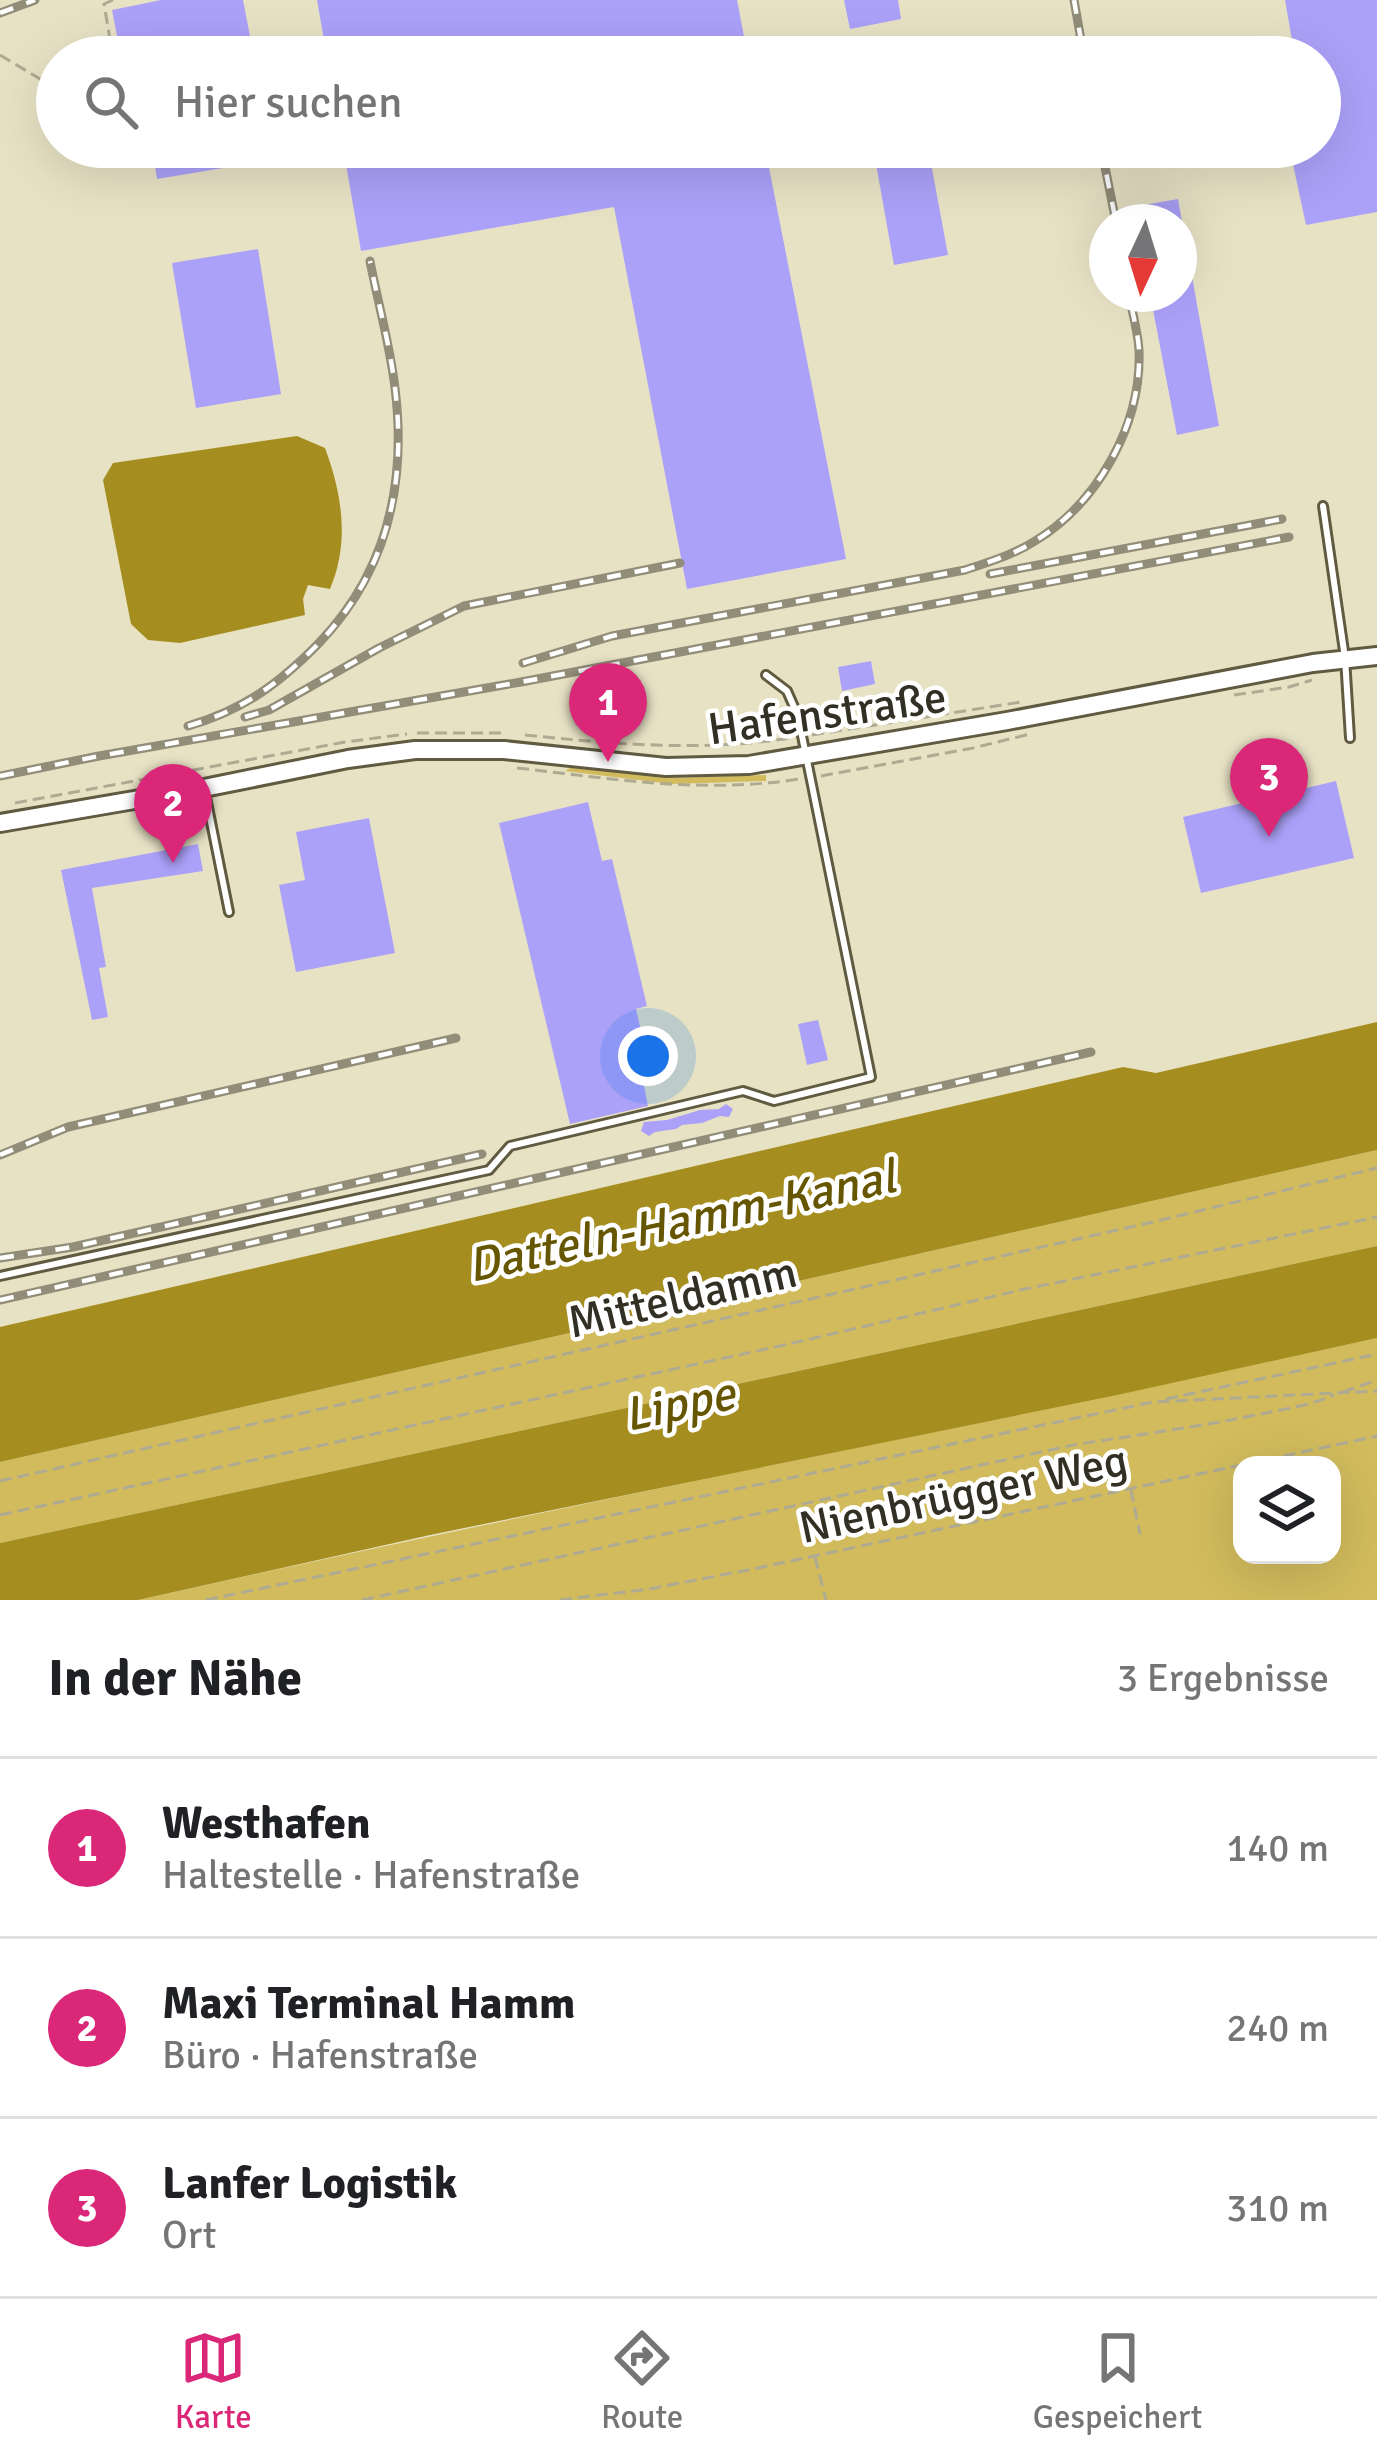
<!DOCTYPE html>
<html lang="de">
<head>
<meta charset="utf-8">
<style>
	:root { --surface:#fff; --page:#f6f6f6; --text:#202124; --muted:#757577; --line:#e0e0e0; --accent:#db2777 }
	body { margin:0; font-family:Signika,sans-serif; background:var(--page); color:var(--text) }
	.controls { position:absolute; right:36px; bottom:36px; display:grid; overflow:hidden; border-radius:24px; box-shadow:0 12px 48px #0002 }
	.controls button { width:108px; height:108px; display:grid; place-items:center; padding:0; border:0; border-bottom:3px solid var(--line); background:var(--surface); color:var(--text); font:60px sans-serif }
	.compass { position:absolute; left:1089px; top:204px; width:108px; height:108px; border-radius:50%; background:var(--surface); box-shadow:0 12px 48px #0002; rotate:184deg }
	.you { position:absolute; left:648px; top:1056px; width:42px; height:42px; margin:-30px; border:9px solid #fff; border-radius:50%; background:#1a73e8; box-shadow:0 0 0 18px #1a73e833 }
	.badge { display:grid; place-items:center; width:78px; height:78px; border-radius:50%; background:var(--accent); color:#fff; font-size:39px; font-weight:700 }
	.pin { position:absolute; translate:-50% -99px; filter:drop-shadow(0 3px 6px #0008) }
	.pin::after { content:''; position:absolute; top:63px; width:42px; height:36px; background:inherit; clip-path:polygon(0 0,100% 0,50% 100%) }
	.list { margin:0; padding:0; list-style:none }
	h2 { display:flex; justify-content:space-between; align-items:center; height:156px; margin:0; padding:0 48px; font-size:51px }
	h2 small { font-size:39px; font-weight:400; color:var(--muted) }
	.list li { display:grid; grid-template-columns:78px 1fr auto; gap:36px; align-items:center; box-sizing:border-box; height:180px; padding:0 48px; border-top:3px solid var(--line) }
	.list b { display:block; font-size:45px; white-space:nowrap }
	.list p { margin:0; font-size:39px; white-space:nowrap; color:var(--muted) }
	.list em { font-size:39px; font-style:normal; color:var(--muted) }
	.icon { flex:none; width:66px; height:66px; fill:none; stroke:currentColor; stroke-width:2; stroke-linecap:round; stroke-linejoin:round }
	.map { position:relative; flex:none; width:1377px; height:1600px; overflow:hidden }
	.search { position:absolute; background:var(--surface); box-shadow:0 12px 48px #0002; left:36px; right:36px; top:36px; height:132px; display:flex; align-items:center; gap:30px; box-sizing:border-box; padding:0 42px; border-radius:66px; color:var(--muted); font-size:45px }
	.sheet { height:696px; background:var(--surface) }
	nav { display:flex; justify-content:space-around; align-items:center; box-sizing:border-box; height:168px; border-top:3px solid var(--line); background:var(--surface); font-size:33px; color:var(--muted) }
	nav a { display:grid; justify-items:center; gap:6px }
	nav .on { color:var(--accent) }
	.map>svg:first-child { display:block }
</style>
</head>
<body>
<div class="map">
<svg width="1377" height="1600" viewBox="0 0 1377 1600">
	<rect width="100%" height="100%" fill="#e8e2c5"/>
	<!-- green -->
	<g fill="#d1bb5d" fill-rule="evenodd">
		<path d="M 573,766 L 672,778 L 766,775 L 766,781 L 671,784 L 565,771 Z"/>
		<path d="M 1377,1150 L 1377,1246 L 0,1543 L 0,1462 Z"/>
		<path d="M 1377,1338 L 1377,1600 L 138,1600 C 550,1508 964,1428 1377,1338 ZM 1242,1465 L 1332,1465 L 1332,1555 L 1242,1555 Z"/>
	</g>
	<!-- water -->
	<g fill="#a58e1f">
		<path d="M 297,436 L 325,448 C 342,494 350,542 330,589 L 308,585 L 303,599 L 305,615 L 180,643 L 148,640 L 131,624 L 103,480 L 113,463 Z"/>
		<path d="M 1377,1022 L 1377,1150 L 0,1462 L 0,1327 L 1123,1067 L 1156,1073 Z"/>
		<path d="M 1377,1246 L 1377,1338 L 1117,1395 L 430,1535 L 138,1600 L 0,1600 L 0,1543 Z"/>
	</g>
	<!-- building -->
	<g fill="#aca1f9">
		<path d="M 161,0 L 243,0 L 254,57 L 121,57 L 112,10 Z"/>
		<path d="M 317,0 L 737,0 L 748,57 L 327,57 Z"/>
		<path d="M 844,0 L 898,0 L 901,19 L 850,29 Z"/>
		<path d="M 1285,0 L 1377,0 L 1377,212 L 1306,225 L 1291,155 L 1312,151 L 1311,147 L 1320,147 L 1320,57 L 1295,57 Z"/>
		<path d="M 152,147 L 275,147 L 277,159 L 157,179 Z"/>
		<path d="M 343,147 L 765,147 L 846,559 L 687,589 L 614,207 L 361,251 Z"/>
		<path d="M 873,147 L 928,147 L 948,255 L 894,265 Z"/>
		<path d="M 1178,199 L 1182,222 L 1136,222 L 1133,207 Z"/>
		<path d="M 1185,238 L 1219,426 L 1177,435 L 1150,294 L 1179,294 L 1179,239 Z"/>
		<path d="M 258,249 L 281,394 L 196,408 L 172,263 Z"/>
		<path d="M 871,661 L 875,684 L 842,691 L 838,667 Z"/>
		<path d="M 1336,781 L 1354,858 L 1201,893 L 1183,817 Z"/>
		<path d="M 588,802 L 602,861 L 612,859 L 647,1006 L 636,1009 L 652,1079 L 643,1081 L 648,1106 L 570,1124 L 499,823 Z"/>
		<path d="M 369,818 L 395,953 L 296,972 L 279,885 L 305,880 L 296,832 Z"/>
		<path d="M 198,844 L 203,871 L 92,888 L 106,967 L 99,968 L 108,1017 L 92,1020 L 61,870 Z"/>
		<path d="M 818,1020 L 828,1060 L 807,1065 L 798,1024 Z"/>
		<path d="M 726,1104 L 733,1109 L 729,1117 L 720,1116 L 702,1123 L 682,1125 L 676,1129 L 655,1132 L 649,1136 L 641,1131 L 644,1122 L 667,1120 L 700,1110 L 719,1109 Z"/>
	</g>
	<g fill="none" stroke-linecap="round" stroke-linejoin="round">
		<!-- service casing -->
		<g stroke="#605a41" stroke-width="12">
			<g id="service">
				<path d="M 1323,506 L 1345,658 L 1350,738"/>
				<path d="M 205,792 L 229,912"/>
				<path d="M 0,1276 L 489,1170 L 510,1146 L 743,1091 L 774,1101 L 871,1077 L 798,716 L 787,691 L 766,675"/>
			</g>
		</g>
		<!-- tertiary casing -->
		<g stroke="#605a41" stroke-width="22">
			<path id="tertiary" d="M 0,823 L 204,788 L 348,759 L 415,750 L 504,750 L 666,767 L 749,765 L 1007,721 L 1313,663 L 1377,656"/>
		</g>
		<!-- path -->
		<g stroke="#afaa92" stroke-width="3" stroke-dasharray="12 6" stroke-linecap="butt">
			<path d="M 113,0 L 104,4 L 113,57"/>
			<path d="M 0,55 L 57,89"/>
			<path d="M 127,147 L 128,155"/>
			<path d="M 1234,695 L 1289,687 L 1312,680"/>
			<path d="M 417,733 L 503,733"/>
			<path d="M 525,735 C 614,744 702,752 790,738"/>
			<path d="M 812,735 L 1021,702"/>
			<path d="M 517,768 C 616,779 700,794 800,779"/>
			<path d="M 821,776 L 973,748 L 1030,734"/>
			<path d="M 15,803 L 345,742 L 407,734"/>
			<path d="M 1343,1392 L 1377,1380"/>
			<path d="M 1166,1399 L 1377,1354"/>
			<path d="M 0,1481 L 1153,1222 L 1377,1168"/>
			<path d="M 1131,1490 L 1140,1534"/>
			<path d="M 0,1515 L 780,1346 L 1025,1289 L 1377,1217"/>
			<path d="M 815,1557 L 826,1600"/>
			<path d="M 206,1600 L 1153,1402 L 1377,1391"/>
			<path d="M 362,1600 L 1073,1445 C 1136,1435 1198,1427 1261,1414 C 1285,1409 1311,1405 1334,1395"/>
			<path d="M 560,1600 L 649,1589 L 753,1569 L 1377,1436"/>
		</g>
		<!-- service -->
		<use href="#service" stroke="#fff" stroke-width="6"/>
		<!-- tertiary -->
		<use href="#tertiary" stroke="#fff" stroke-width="16"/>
		<!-- rail casing -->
		<g stroke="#928d79" stroke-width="9">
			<g id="rail">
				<path d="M 1074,0 L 1084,57"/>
				<path d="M 0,13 L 35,0"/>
				<path d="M 1101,147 L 1116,222"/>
				<path d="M 990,574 L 1282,519"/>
				<path d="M 523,663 L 612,636 L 965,570 C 989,562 1013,555 1035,541 C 1098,503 1142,424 1139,350 C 1138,332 1132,312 1129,294"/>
				<path d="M 245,717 L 269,710 L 379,648 L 464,606 L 680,563"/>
				<path d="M 188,726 C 243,710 279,684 319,643 C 387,572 407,485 395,388 C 390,345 378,303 370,261"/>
				<path d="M 0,776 L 99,756 L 521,682 L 1289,537"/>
				<path d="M 0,1155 L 68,1127 L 456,1038"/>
				<path d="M 0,1258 L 73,1247 L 482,1154"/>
				<path d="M 0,1300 L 1091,1052"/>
			</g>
		</g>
		<!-- rail -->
		<use href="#rail" stroke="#fff" stroke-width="4.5" stroke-dasharray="14" stroke-linecap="butt"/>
	</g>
	<g text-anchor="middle" stroke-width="9" stroke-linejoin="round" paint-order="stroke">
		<!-- street labels -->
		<g font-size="45" fill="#322f24" stroke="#fff">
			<text transform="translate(827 712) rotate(-8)" y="16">Hafenstraße</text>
			<text transform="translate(682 1296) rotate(-13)" y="16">Mitteldamm</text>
			<text transform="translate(963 1493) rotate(-12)" y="16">Nienbrügger Weg</text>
		</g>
		<!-- water labels -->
		<g font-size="48" font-style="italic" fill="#665602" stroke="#fff">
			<text transform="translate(681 1220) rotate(-12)" y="17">Datteln-Hamm-Kanal</text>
			<text transform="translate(679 1403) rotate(-12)" y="17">Lippe</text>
		</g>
	</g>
</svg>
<div class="controls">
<button><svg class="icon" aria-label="layers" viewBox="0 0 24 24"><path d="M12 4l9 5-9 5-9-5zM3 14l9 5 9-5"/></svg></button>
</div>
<svg class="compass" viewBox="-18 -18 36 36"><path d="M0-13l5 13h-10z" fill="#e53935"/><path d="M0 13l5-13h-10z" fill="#757577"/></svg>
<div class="you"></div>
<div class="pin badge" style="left:608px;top:762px">1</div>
<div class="pin badge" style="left:173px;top:863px">2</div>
<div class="pin badge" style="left:1269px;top:837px">3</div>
<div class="search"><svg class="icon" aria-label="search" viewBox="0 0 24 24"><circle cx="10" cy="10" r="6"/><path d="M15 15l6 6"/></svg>Hier suchen</div>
</div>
<section class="sheet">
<h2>In der Nähe<small>3 Ergebnisse</small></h2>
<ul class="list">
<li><span class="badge">1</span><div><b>Westhafen</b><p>Haltestelle · Hafenstraße</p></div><em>140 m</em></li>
<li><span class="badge">2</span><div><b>Maxi Terminal Hamm</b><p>Büro · Hafenstraße</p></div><em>240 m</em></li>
<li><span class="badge">3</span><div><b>Lanfer Logistik</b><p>Ort</p></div><em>310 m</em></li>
</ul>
</section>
<nav>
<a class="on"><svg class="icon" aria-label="map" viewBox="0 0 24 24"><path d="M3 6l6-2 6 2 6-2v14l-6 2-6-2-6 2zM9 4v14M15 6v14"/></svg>Karte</a>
<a><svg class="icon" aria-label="directions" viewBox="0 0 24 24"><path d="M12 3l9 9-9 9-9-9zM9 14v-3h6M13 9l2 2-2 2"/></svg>Route</a>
<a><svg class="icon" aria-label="saved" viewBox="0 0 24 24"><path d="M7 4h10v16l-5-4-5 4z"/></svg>Gespeichert</a>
</nav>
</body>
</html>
